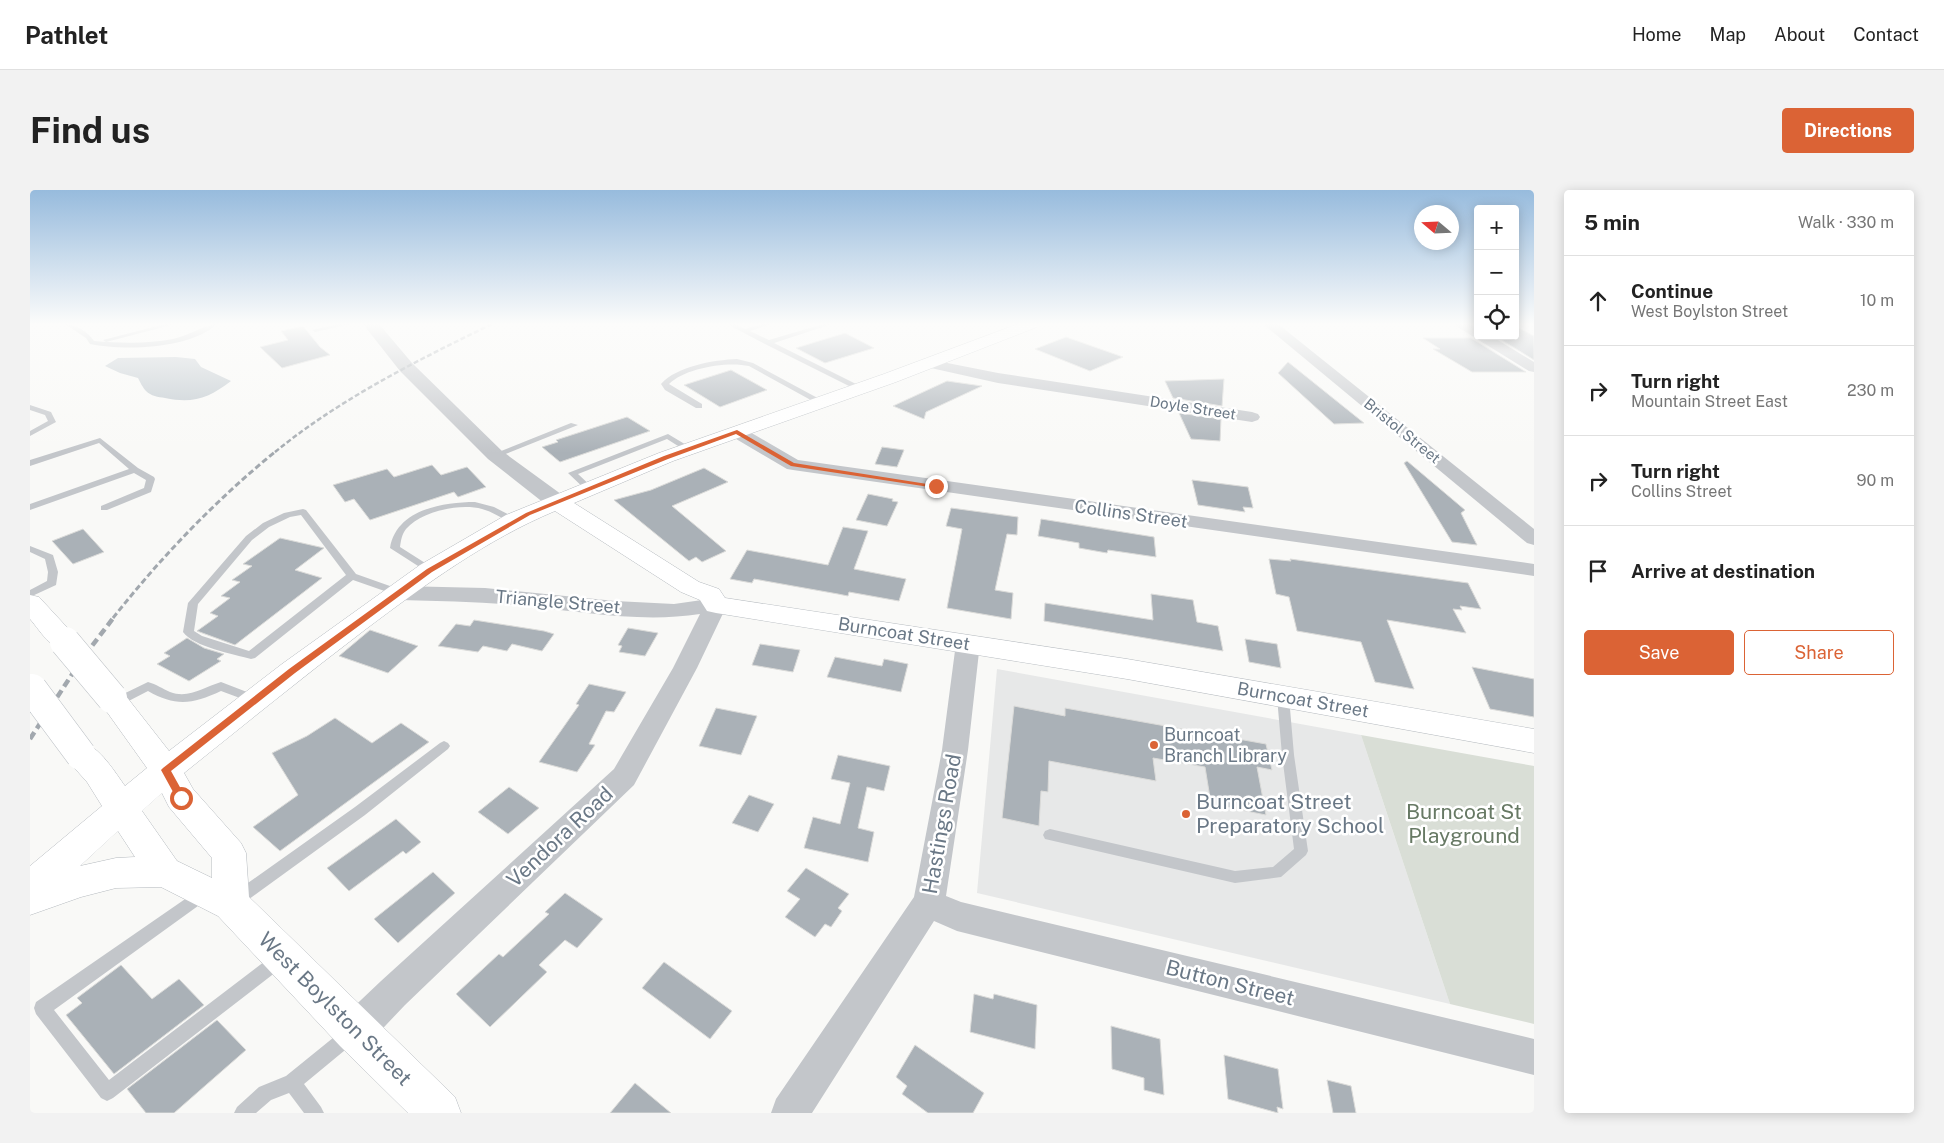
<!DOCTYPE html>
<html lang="en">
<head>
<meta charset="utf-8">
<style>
	:root { --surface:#fff; --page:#f2f2f2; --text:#222; --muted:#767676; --line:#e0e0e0; --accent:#db6335 }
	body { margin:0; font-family:"Public Sans",sans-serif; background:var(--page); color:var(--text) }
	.controls { position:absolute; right:15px; top:15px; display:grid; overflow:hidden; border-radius:5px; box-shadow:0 2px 12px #0003 }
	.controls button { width:45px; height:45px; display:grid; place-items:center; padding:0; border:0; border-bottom:1px solid var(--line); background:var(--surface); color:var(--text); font:25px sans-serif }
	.compass { position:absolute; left:1384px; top:15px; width:45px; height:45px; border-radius:50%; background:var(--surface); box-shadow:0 2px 12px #0003; rotate:289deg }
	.stop { position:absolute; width:15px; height:15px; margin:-11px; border:4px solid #db6335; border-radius:50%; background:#fff }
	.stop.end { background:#db6335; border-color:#fff; box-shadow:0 1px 5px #0008 }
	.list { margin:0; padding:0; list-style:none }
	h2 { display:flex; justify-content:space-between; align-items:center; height:65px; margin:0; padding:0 20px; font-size:21px }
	h2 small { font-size:16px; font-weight:400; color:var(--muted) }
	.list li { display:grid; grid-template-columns:32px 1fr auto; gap:15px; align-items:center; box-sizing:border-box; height:90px; padding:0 20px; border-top:1px solid var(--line) }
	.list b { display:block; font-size:19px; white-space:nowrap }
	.list p { margin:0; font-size:16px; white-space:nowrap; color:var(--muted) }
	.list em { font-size:16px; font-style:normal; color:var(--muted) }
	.actions { display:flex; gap:10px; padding:15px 20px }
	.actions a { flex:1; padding:11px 0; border:1px solid var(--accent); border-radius:5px; text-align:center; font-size:18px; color:var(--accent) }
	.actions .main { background:var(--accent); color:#fff }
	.icon { flex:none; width:28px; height:28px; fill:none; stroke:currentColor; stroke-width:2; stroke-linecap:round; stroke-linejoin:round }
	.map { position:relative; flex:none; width:1504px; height:923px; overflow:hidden; border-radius:5px }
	header { display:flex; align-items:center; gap:30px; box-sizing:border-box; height:70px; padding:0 25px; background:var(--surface); border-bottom:1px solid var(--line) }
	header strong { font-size:24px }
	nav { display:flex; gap:28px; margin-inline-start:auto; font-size:18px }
	.intro { display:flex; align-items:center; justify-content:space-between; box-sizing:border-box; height:120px; padding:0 30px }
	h1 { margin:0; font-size:35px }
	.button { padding:12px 22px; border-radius:5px; background:var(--accent); color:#fff; font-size:18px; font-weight:700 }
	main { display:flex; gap:30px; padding:0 30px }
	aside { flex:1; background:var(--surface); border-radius:5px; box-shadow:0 2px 12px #0003 }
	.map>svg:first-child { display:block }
</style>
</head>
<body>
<header>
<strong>Pathlet</strong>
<nav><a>Home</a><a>Map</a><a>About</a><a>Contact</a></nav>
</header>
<div class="intro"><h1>Find us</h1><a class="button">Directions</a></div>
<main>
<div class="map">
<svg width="1504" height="923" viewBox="0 0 1504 923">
	<rect width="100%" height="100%" fill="#f9f9f7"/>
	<!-- built -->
	<path fill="#e7e8e8" d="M 967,479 L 1331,545 L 1420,814 L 947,703 Z"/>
	<!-- green -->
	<path fill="#d9ded6" d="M 1331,545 L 1504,576 L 1504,834 L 1420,814 Z"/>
	<!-- water -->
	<path fill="#bdc6cc" d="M 146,167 L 165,169 L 171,177 L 201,191 C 179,208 163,214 135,208 C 128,207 121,206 116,201 C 113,198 110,192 108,188 L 90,183 L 75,176 L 88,168 Z"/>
	<!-- building -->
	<g fill="#aab1b7" stroke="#dbdbd9">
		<path d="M 273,136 L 290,157 L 300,165 L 252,178 L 230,157 L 258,150 L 251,141 Z"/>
		<path d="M 1485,136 L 1504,146 L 1504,170 L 1467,147 L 1485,147 Z"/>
		<path d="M 815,143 L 844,158 L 795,173 L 766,158 Z"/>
		<path d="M 1036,147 L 1093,167 L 1060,181 L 1005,159 Z"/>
		<path d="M 1393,148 L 1441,148 L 1496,182 L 1442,182 L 1403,159 L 1410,159 Z"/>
		<path d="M 1258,172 L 1334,233 L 1304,234 L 1248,183 Z"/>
		<path d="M 701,180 L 737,200 L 690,217 L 654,195 Z"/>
		<path d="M 1194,189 L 1192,216 L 1143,208 L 1135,191 Z"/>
		<path d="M 917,191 L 952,196 L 896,222 L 894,229 L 863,216 Z"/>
		<path d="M 1149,223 L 1191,229 L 1190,251 L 1161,249 Z"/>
		<path d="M 597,227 L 620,241 L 530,272 L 512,257 L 528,252 L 526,250 Z"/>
		<path d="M 852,257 L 874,260 L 867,277 L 845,274 Z"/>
		<path d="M 1377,271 L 1435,320 L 1431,323 L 1447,355 L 1422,352 L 1374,273 Z"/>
		<path d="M 402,275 L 411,285 L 437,277 L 456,297 L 428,307 L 424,302 L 340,330 L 324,309 L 315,312 L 303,295 L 357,279 L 364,287 Z"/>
		<path d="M 674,278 L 698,292 L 642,316 L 696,361 L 672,372 L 666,367 L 659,371 L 584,310 L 621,300 Z"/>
		<path d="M 1162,290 L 1218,297 L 1223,318 L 1213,317 L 1215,322 L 1168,315 Z"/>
		<path d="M 838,304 L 863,309 L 862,311 L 868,312 L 857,336 L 826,330 Z"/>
		<path d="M 921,318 L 988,327 L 987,345 L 977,344 L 965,400 L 983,403 L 981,429 L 917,418 L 932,339 L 916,336 Z"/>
		<path d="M 1011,329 L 1124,347 L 1126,367 L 1078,360 L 1077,363 L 1049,358 L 1049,353 L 1008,346 Z"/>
		<path d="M 813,337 L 838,341 L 824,379 L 876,389 L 869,411 L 819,402 L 818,406 L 808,404 L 724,389 L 722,393 L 700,389 L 717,360 L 798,375 Z"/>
		<path d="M 53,339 L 74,362 L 43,374 L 22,351 Z"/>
		<path d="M 250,348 L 294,358 L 265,380 L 292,388 L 205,455 L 167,441 L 188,426 L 180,423 L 200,408 L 191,406 L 210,392 L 202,390 L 222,376 L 213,374 Z"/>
		<path d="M 1239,369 L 1261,371 L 1260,369 L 1438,393 L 1451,419 L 1430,416 L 1432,420 L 1423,419 L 1436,443 L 1357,430 L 1384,499 L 1345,492 L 1331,452 L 1267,441 L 1259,407 L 1246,404 Z"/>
		<path d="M 1121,404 L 1163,410 L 1167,432 L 1188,436 L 1193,461 L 1014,431 L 1015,413 L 1123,430 Z"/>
		<path d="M 444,430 L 514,441 L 524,444 L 512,461 L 482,454 L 477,461 L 453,456 L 448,462 L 408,456 L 426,434 L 440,436 Z"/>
		<path d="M 598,438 L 628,443 L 615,466 L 589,462 L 592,456 L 588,455 Z"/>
		<path d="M 340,440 L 388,456 L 358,483 L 309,466 Z"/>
		<path d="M 157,448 L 174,458 L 194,464 L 187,469 L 191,471 L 159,491 L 127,474 L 140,466 L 134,463 Z"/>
		<path d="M 1215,449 L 1247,454 L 1251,478 L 1219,472 Z"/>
		<path d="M 730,454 L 770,460 L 763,482 L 722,475 Z"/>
		<path d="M 805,467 L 852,476 L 854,469 L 878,474 L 871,502 L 797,487 Z"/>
		<path d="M 1442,477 L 1504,489 L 1504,527 L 1460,519 Z"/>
		<path d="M 559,494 L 596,502 L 584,522 L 576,521 L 559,554 L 565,555 L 547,582 L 509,572 L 549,515 L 546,514 Z"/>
		<path d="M 984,516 L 1035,526 L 1035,518 L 1236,554 L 1242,580 L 1227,577 L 1236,625 L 1181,614 L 1175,577 L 1123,568 L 1126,591 L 1019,571 L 1018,602 L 1011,601 L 1009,636 L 972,628 Z"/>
		<path d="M 686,518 L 727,526 L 711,565 L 669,556 Z"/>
		<path d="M 305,528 L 342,553 L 371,533 L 399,552 L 250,661 L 223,637 L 268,605 L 242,563 L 277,546 Z"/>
		<path d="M 808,565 L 860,576 L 854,601 L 837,597 L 828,638 L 844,642 L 838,672 L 774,658 L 783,627 L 810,634 L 820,593 L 801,589 Z"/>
		<path d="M 479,597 L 509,618 L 478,644 L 448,622 Z"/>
		<path d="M 719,605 L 744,614 L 728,642 L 702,633 Z"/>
		<path d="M 366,629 L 391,652 L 376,664 L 373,661 L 319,701 L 297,678 Z"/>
		<path d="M 776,678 L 819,704 L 808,718 L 812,721 L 801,737 L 795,734 L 785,747 L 755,727 L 770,709 L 757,701 Z"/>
		<path d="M 403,682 L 425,703 L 368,753 L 344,729 Z"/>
		<path d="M 535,703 L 573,729 L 547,758 L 535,750 L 509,775 L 517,782 L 460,837 L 426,804 L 469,764 L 473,767 L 519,724 L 515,722 Z"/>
		<path d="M 634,772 L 702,821 L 680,849 L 612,798 Z"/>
		<path d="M 91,775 L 122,809 L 149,789 L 174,815 L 84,884 L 36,825 L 52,813 L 47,808 Z"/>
		<path d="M 944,804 L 963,809 L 964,804 L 1007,815 L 1005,859 L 940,842 Z"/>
		<path d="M 187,830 L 216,860 L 144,923 L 116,923 L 97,899 Z"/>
		<path d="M 1081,836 L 1130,849 L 1134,905 L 1114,900 L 1114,888 L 1082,879 Z"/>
		<path d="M 885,855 L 954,903 L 943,923 L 898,923 L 872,904 L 877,896 L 866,887 Z"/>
		<path d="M 1194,865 L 1248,879 L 1253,919 L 1247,917 L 1248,923 L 1198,909 Z"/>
		<path d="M 1297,890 L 1321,896 L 1326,923 L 1303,923 Z"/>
		<path d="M 605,893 L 641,923 L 580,923 Z"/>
	</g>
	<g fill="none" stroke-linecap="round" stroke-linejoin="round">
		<!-- secondary casing -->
		<g stroke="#b5babf" stroke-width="1">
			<g id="secondary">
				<path d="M 988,134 L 1010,134 L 1007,137 L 866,192 L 643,271 L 544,313 L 669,392 L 689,399 L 695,408 L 1097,469 L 1504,539 L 1504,563 L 1097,489 L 686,423 L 677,421 L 670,410 L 651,402 L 525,321 C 456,350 396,394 336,439 C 274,486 214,535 154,583 L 163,599 L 211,653 L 216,663 L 219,707 L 425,907 L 431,923 L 378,923 L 310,856 L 188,726 L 131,697 L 86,698 L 51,707 L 0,725 L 0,676 L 72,616 L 57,592 L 40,573 L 35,565 L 40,557 C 43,555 48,553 52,553 C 69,555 86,584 95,596 L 117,578 L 67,508 L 72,501 L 82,498 L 92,501 L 139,561 L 252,474 L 390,375 L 476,325 L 629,263 L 854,184 ZM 132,603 L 139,617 L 182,668 L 182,688 L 147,671 L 112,621 ZM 88,641 L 105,667 L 86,668 L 50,676 Z"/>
				<path d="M 0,405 L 9,407 L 45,446 L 49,452 L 45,458 C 22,464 13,444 0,429 Z"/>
			</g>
		</g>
		<!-- service -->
		<g fill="#c3c6ca" fill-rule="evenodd">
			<path d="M 35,134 C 46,134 58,142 64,151 C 90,153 117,154 143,149 C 157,146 177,134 187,134 C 160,159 95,161 60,154 L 56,148 Z"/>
			<path d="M 135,134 L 145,134 L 76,152 L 73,150 Z"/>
			<path d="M 308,134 L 321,134 L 285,142 L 282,140 Z"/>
			<path d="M 697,134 L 705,134 L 715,139 L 732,134 L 741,134 L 720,141 L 739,150 L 793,134 L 802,134 L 744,153 L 834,198 L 827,200 L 735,154 Z"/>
			<path d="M 707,169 L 723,173 L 795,212 L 788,214 L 719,176 C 697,171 655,178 639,194 L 672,214 L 672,218 L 666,218 L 635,200 L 631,194 C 647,176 684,170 707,169 Z"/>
			<path d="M 0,215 L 21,222 L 26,232 L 0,246 L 0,241 L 18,231 L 15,225 L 0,220 Z"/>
			<path d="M 541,233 L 548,235 L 468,267 L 462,267 L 461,265 Z"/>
			<path d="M 638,244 L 663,259 L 656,261 L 637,249 L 548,284 L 564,299 L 560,302 L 557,301 L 538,283 Z"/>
			<path d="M 70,248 L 108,278 L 124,287 L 125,289 L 121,302 L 77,320 L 71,320 L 71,316 L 114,298 L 116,290 L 104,283 L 0,320 L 0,314 L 99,279 L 69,253 L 0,276 L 0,270 Z"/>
			<path d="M 445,312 L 464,317 L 489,330 L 484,333 C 473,330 464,322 452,319 C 430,313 392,321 376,339 C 372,344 371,350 370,357 L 403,378 L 404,380 L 403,382 L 399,383 L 360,358 C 366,320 412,312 445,312 Z"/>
			<path d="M 273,319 L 276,320 L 326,384 L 374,401 L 375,403 L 374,405 L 366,405 L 323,390 L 225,468 L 221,469 C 203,464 164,457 153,442 L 158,413 L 216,346 L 233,333 L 254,323 ZM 271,325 L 316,385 L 219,461 L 172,446 L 164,441 L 168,414 L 222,350 L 239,337 L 260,327 Z"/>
			<path d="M 0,356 L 23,365 L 28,382 L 26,395 L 0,407 L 0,400 L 17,391 L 18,382 L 15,369 L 0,362 Z"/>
			<path d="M 118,492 C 126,494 133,499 140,502 C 159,509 174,497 191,492 L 230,507 L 232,510 L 230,513 L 226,514 L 191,501 C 163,514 146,517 118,501 L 89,516 L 81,516 L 79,513 L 81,510 Z"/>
			<path d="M 1253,503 L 1257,504 L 1259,507 L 1264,565 L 1278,661 L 1276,665 L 1251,687 L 1205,693 L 1015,649 L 1013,645 L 1015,641 L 1020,639 L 1205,681 L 1243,677 L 1264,659 L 1252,565 L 1247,507 L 1249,504 Z"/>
			<path d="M 414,551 L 418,553 L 420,556 L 418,559 L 335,625 L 211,715 L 206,717 L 201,715 L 199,710 L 201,705 L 325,617 L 410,553 Z"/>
			<path d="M 174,696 L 179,698 L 181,703 L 179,708 L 24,820 L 79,890 L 243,765 L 249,763 L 255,765 L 257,770 L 255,775 L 83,908 L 77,911 L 71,908 L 6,824 L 4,818 L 6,812 Z"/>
			<path d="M 320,837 L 326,839 L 328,845 L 326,851 L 274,894 L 291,917 L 294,923 L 274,923 L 259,903 L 241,910 L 226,923 L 204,923 L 207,917 L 229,897 L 256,886 L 314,839 Z"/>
		</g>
		<!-- minor -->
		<g fill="#c3c6ca" fill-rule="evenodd">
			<path d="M 1233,134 L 1248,134 L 1504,339 L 1504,355 L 1497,353 Z"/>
			<path d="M 1423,134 L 1440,134 L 1448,138 L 1448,146 L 1461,146 L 1504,172 L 1504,182 L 1499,181 Z"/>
			<path d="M 897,169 L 968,183 L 1222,222 L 1228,224 L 1230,227 L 1228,230 L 1222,232 L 968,193 L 892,176 L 890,173 L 892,170 Z"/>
			<path d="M 707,237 L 713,238 L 768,270 L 1504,374 L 1504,386 L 763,280 L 757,279 L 701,246 L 699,242 L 701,238 Z"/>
			<path d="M 370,396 L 455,398 L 585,411 L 644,414 L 686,408 L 694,410 L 697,415 L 667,478 L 604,595 L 375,815 L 338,854 L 325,859 L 312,854 L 307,841 L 312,828 L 351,791 L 584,579 L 643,478 L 670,424 C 613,433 553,422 496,416 C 454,412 412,411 370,410 L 362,408 L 359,403 L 362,398 Z"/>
			<path d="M 938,445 L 946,448 L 950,453 L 938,560 L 916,706 L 931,712 L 1504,849 L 1504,885 L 927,741 L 904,731 L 782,923 L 741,923 L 746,909 L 884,707 L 912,560 L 926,453 L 930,448 Z"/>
		</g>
		<!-- tertiary -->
		<path fill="#c3c6ca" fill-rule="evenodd" d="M 333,134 L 349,134 L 382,173 L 472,261 L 535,307 L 538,312 L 535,317 L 527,319 L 519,317 L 458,269 L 370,181 Z"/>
		<!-- secondary -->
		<use href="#secondary" fill="#fff" fill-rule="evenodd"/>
		<!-- rail-far2 -->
		<path stroke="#a2a8ae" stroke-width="2.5" stroke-dasharray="5 2.5" stroke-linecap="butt" d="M 245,262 C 310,209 386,171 462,134"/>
		<!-- rail-far1 -->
		<path stroke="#a2a8ae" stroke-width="3" stroke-dasharray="6 3" stroke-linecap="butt" d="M 83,428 C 132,366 185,311 246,261"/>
		<!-- rail -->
		<path stroke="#a2a8ae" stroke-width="4.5" stroke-dasharray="8 4.5" stroke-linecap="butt" d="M 0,549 L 52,469 L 84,427"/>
		<!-- secondary-bridge casing -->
		<g stroke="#b5babf" stroke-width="31" stroke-linecap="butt">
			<g id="secondary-bridge">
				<path d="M 35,452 L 82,508"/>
				<path d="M 2,499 L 51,565"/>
			</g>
		</g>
		<!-- secondary-bridge -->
		<use href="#secondary-bridge" stroke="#fff" stroke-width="30"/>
	</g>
	<!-- sky -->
	<linearGradient id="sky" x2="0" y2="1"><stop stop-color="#97bbdd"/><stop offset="0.51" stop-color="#fcfcfb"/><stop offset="1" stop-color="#fcfcfb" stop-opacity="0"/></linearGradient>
	<rect width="1504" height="263" fill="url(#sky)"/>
	<!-- route -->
	<path fill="#db6335" d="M 707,240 L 764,273 L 910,296 L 906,298 L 761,276 L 706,244 L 638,269 L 500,325 L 402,382 L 265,483 L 141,581 L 156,608 L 155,611 L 148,611 L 131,580 L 133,578 L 259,479 L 397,379 L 496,323 L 634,266 Z"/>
	<!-- markers -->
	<g fill="#db6335" stroke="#fff" stroke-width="2">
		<circle cx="1124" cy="555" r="5"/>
		<circle cx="1156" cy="624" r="5"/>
	</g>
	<g text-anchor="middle" stroke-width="5" stroke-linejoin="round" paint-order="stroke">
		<!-- far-street labels -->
		<g font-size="15" fill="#6a7886" stroke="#fff">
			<text transform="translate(1163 218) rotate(9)" y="5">Doyle Street</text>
			<text transform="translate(1372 241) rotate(39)" y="5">Bristol Street</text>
		</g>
		<!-- street labels -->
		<g font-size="18" fill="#6a7886" stroke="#fff">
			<text transform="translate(1101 324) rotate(8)" y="6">Collins Street</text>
			<text transform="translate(528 412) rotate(5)" y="6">Triangle Street</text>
			<text transform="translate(874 444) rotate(9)" y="6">Burncoat Street</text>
			<text transform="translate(1273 510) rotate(10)" y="6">Burncoat Street</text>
		</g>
		<!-- poi labels -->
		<g font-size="18" fill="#6a7886" stroke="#fff" text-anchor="start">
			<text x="1134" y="551">Burncoat<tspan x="1134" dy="21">Branch Library</tspan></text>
		</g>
		<!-- near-poi labels -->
		<g font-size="21" fill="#6a7886" stroke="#fff" text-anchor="start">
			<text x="1166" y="619">Burncoat Street<tspan x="1166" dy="24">Preparatory School</tspan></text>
		</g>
		<!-- near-park labels -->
		<g font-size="21" fill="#677964" stroke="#fff">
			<text x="1434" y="629">Burncoat St<tspan x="1434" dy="24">Playground</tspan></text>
		</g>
		<!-- near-street labels -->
		<g font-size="21" fill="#6a7886" stroke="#fff">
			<text transform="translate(912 634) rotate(-80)" y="7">Hastings Road</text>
			<text transform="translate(530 647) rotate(-43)" y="7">Vendora Road</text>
			<text transform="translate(1200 793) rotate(14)" y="7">Button Street</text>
			<text transform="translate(305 819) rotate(45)" y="7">West Boylston Street</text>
		</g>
	</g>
</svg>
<div class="controls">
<button>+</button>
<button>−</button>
<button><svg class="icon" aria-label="locate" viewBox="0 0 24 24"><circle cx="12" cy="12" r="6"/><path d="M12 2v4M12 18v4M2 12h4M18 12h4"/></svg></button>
</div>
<svg class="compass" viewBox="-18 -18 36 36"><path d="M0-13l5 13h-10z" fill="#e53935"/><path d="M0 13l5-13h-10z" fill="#767676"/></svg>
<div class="stop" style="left:151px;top:608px"></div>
<div class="stop end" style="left:906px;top:296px"></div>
</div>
<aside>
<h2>5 min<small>Walk · 330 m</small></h2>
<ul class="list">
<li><svg class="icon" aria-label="ahead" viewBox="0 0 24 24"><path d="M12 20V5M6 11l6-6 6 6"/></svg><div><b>Continue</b><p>West Boylston Street</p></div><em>10 m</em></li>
<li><svg class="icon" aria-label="right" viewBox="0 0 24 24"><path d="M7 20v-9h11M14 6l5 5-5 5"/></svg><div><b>Turn right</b><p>Mountain Street East</p></div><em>230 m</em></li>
<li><svg class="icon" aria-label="right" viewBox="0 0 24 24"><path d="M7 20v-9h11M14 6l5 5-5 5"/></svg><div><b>Turn right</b><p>Collins Street</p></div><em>90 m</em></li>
<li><svg class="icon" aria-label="arrive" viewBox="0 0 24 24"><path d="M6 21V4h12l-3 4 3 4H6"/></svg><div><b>Arrive at destination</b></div></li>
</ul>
<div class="actions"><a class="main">Save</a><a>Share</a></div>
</aside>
</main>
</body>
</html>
